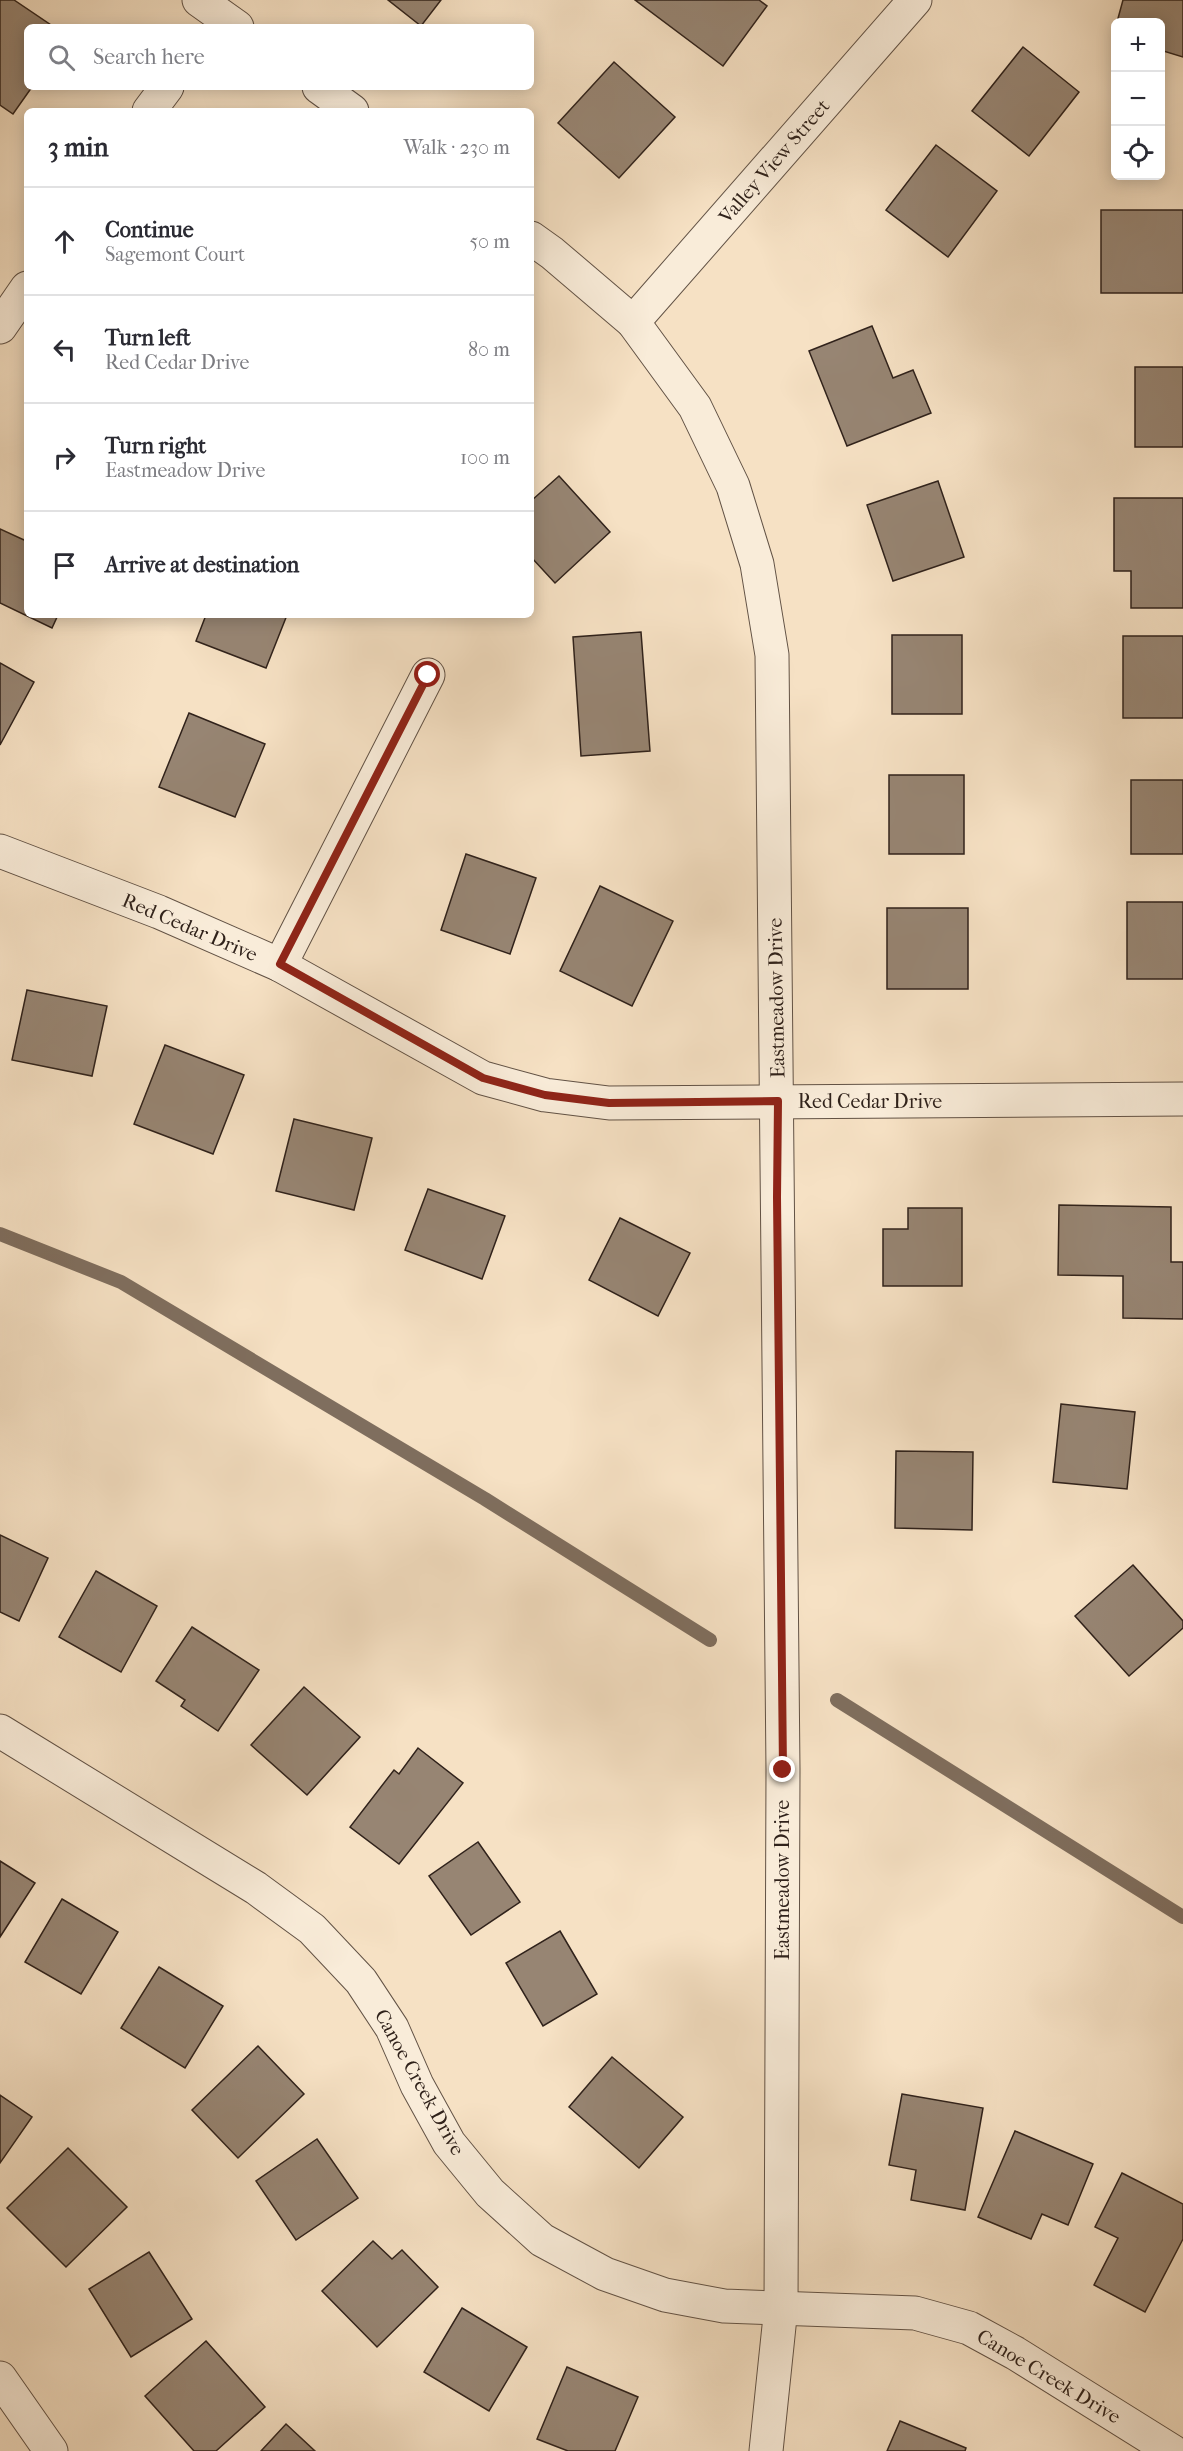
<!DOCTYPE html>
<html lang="en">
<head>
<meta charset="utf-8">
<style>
	:root { --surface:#fff; --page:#f2f2f3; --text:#2b2b33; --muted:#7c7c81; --line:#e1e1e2 }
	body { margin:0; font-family:"IM FELL French Canon",serif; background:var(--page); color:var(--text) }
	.controls { position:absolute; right:18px; top:18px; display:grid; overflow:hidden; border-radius:9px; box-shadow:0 3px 15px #0003 }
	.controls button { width:54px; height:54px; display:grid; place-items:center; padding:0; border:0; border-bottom:2px solid var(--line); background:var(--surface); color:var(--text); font:30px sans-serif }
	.stop { position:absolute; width:18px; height:18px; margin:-14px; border:4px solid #8f2418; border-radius:50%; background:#fff }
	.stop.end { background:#8f2418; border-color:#fff; box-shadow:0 2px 6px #0008 }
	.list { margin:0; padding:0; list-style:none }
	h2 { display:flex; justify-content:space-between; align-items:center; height:78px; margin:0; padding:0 24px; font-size:26px }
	h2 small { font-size:20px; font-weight:400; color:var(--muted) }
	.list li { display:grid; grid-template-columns:39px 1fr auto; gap:18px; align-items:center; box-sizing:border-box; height:108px; padding:0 24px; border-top:2px solid var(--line) }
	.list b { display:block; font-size:22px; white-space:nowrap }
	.list p { margin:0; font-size:20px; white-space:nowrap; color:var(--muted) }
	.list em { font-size:20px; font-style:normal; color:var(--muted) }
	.icon { flex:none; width:33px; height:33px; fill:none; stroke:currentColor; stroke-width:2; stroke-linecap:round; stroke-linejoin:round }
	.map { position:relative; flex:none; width:1183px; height:2451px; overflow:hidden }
	.search { position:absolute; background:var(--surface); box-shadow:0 3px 15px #0003; left:24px; top:24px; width:510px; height:66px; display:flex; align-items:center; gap:15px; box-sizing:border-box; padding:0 21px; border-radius:9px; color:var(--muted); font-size:22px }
	.panel { position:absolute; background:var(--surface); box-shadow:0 3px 15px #0003; left:24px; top:108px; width:510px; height:510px; border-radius:9px }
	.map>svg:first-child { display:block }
</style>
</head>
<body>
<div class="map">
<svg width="1183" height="2451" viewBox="0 0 1183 2451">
	<rect width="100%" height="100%" fill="#f6e1c4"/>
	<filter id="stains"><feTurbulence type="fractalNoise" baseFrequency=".00333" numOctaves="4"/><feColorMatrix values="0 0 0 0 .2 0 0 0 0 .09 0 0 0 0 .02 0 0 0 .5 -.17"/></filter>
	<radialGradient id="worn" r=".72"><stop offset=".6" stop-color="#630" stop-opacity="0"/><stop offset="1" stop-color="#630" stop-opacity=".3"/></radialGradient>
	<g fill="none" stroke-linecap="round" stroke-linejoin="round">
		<!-- stream -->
		<g stroke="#7f6e5e" stroke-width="14">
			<path d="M 0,1234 L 121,1282 L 485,1499 L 710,1640"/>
			<path d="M 837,1700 L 1183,1917"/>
		</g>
	</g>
	<!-- building -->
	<g fill="#978573" stroke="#30221b" stroke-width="1.5">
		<path d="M 0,0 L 14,0 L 54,27 L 27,27 L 27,87 L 32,87 L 13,114 L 0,105 Z"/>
		<path d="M 388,0 L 441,0 L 421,26 Z"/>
		<path d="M 635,0 L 759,0 L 767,6 L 723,66 Z"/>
		<path d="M 1123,0 L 1183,0 L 1183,57 L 1160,50 L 1160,22 L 1117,22 Z"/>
		<path d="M 1023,47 L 1079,92 L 1029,156 L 972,111 Z"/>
		<path d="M 614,62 L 675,117 L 619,178 L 558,123 Z"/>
		<path d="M 936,145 L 997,191 L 948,257 L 886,210 Z"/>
		<rect x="1101" y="210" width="82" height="83"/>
		<path d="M 872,326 L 893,378 L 913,370 L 931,413 L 847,446 L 809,351 Z"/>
		<rect x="1135" y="367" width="48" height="80"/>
		<path d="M 559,476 L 610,532 L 555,583 L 531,557 L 531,501 Z"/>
		<path d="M 938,481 L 964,557 L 893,581 L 867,505 Z"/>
		<path d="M 1114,498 L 1183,498 L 1183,608 L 1131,608 L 1131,571 L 1114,571 Z"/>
		<path d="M 0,529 L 24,540 L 27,535 L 27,615 L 58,615 L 52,628 L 0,603 Z"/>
		<path d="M 206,615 L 287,615 L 266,668 L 196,641 Z"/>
		<path d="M 641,632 L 650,751 L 581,756 L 573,637 Z"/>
		<rect x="892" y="635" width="70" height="79"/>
		<rect x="1123" y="636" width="60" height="82"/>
		<path d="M 0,663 L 34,682 L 0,745 Z"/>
		<path d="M 189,713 L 265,744 L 235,817 L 159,787 Z"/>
		<rect x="889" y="775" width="75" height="79"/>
		<rect x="1131" y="780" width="52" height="74"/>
		<path d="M 466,854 L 536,878 L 510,954 L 441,930 Z"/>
		<path d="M 600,886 L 673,921 L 632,1006 L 560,971 Z"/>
		<rect x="1127" y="902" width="56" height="77"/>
		<rect x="887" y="908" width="81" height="81"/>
		<path d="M 27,990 L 107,1006 L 92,1076 L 12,1060 Z"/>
		<path d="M 165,1045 L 244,1075 L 213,1154 L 134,1124 Z"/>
		<path d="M 294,1119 L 372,1138 L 354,1210 L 276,1191 Z"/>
		<path d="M 428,1189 L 505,1216 L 482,1279 L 405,1250 Z"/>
		<path d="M 1059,1205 L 1171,1207 L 1171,1262 L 1183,1262 L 1183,1319 L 1123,1318 L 1123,1276 L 1058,1275 Z"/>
		<path d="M 908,1208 L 962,1208 L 962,1286 L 883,1286 L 883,1229 L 908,1229 Z"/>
		<path d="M 620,1218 L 690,1253 L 658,1316 L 589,1280 Z"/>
		<path d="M 1061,1404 L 1135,1412 L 1127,1489 L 1053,1482 Z"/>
		<path d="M 896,1451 L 973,1452 L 972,1530 L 895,1528 Z"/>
		<path d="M 0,1535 L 48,1558 L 19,1621 L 0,1612 Z"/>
		<path d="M 1133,1565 L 1183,1621 L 1183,1628 L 1129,1676 L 1075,1616 Z"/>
		<path d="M 96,1571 L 157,1606 L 121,1672 L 59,1637 Z"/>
		<path d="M 192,1627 L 259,1670 L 218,1731 L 181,1706 L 185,1700 L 156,1681 Z"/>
		<path d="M 304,1687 L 360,1737 L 307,1795 L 251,1745 Z"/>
		<path d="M 418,1748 L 463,1783 L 399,1864 L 350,1827 L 394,1770 L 399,1774 Z"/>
		<path d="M 478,1842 L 520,1902 L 471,1935 L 429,1876 Z"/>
		<path d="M 0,1861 L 35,1883 L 0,1937 Z"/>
		<path d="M 62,1899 L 118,1932 L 81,1994 L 25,1962 Z"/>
		<path d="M 560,1931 L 597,1994 L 543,2026 L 506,1963 Z"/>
		<path d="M 159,1967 L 223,2006 L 185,2068 L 121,2028 Z"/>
		<path d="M 258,2046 L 304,2094 L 238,2158 L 192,2110 Z"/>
		<path d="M 612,2057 L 683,2117 L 639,2168 L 569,2107 Z"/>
		<path d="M 902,2094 L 983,2108 L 965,2210 L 911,2200 L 916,2170 L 889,2165 Z"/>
		<path d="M 0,2095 L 32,2117 L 0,2163 Z"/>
		<path d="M 1015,2131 L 1093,2164 L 1068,2225 L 1042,2214 L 1031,2239 L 978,2217 Z"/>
		<path d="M 317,2139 L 358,2198 L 296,2240 L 256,2181 Z"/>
		<path d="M 68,2148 L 127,2207 L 66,2267 L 7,2208 Z"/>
		<path d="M 1122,2173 L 1183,2204 L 1183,2239 L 1145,2312 L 1094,2285 L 1118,2238 L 1095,2227 Z"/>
		<path d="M 373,2241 L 392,2259 L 402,2250 L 438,2287 L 377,2347 L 322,2291 Z"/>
		<path d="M 149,2252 L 192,2319 L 131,2357 L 89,2289 Z"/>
		<path d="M 462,2308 L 527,2347 L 489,2411 L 424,2372 Z"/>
		<path d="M 206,2341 L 265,2407 L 216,2451 L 194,2451 L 145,2396 Z"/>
		<path d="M 567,2367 L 638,2397 L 615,2451 L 568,2451 L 537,2439 Z"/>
		<path d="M 900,2421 L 966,2448 L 965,2451 L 887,2451 Z"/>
		<path d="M 286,2424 L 315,2451 L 261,2451 Z"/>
	</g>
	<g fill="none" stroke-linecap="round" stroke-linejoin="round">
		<!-- street casing -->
		<g stroke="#625245" stroke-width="35">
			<g id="street">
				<path d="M 199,0 L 237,27"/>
				<path d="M 319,87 L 352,111"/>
				<path d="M 149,111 L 167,87"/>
				<path d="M 531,238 L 552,253 L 633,322 L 695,407 L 733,486 L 757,564 L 772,655 L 783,1770 L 781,2307 L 766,2451"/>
				<path d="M 633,322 L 915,0"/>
				<path d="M 0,327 L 27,288"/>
				<path d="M 0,851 L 159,912 L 280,965 L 483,1078 L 545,1095 L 609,1103 L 1183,1099"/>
				<path d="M 280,965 L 428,675"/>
				<path d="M 0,1731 L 256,1888 L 312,1929 L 361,1981 L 392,2028 L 417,2085 L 449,2143 L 490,2193 L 542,2240 L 605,2274 L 665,2295 L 724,2306 L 915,2313 L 969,2328 L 1015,2353 L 1172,2451"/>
				<path d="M 0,2378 L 51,2451"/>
			</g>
		</g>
		<!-- street -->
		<use href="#street" stroke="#f9ecd9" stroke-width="33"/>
	</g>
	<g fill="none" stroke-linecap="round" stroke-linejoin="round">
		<!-- route -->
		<path stroke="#8f2418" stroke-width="8" d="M 428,675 L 280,964 L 483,1078 L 545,1095 L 609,1103 L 778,1101 L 777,1197 L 783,1770"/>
	</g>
	<g text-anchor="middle" stroke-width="5" stroke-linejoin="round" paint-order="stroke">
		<!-- street labels -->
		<g font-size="20" fill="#30221b" stroke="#f9ecd9">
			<text transform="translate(774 161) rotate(-49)" y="7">Valley View Street</text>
			<text transform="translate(190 927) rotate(23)" y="7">Red Cedar Drive</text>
			<text transform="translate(776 998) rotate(-91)" y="7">Eastmeadow Drive</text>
			<text x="870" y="1108">Red Cedar Drive</text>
			<text transform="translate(782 1880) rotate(-90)" y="7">Eastmeadow Drive</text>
			<text transform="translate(420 2082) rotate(61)" y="7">Canoe Creek Drive</text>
			<text transform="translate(1049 2376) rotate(31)" y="7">Canoe Creek Drive</text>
		</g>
	</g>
	<rect width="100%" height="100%" filter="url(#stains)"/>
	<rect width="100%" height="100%" fill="url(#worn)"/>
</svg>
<div class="controls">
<button>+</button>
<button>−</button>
<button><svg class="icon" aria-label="locate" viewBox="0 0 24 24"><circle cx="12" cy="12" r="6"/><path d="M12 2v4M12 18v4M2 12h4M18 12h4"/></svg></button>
</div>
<div class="stop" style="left:428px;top:675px"></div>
<div class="stop end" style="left:783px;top:1770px"></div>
<div class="search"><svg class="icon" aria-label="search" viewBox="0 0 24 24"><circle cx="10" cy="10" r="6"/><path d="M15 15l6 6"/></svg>Search here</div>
<section class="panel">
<h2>3 min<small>Walk · 230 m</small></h2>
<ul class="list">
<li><svg class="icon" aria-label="ahead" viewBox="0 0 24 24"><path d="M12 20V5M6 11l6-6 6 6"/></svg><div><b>Continue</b><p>Sagemont Court</p></div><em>50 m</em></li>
<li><svg class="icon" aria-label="left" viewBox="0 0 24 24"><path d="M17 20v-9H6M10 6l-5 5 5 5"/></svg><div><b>Turn left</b><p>Red Cedar Drive</p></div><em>80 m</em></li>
<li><svg class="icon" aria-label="right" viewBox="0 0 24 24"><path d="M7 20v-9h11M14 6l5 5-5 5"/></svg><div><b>Turn right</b><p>Eastmeadow Drive</p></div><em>100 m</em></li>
<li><svg class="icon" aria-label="arrive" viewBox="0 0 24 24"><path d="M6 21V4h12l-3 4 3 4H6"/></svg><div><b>Arrive at destination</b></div></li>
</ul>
</section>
</div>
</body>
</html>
